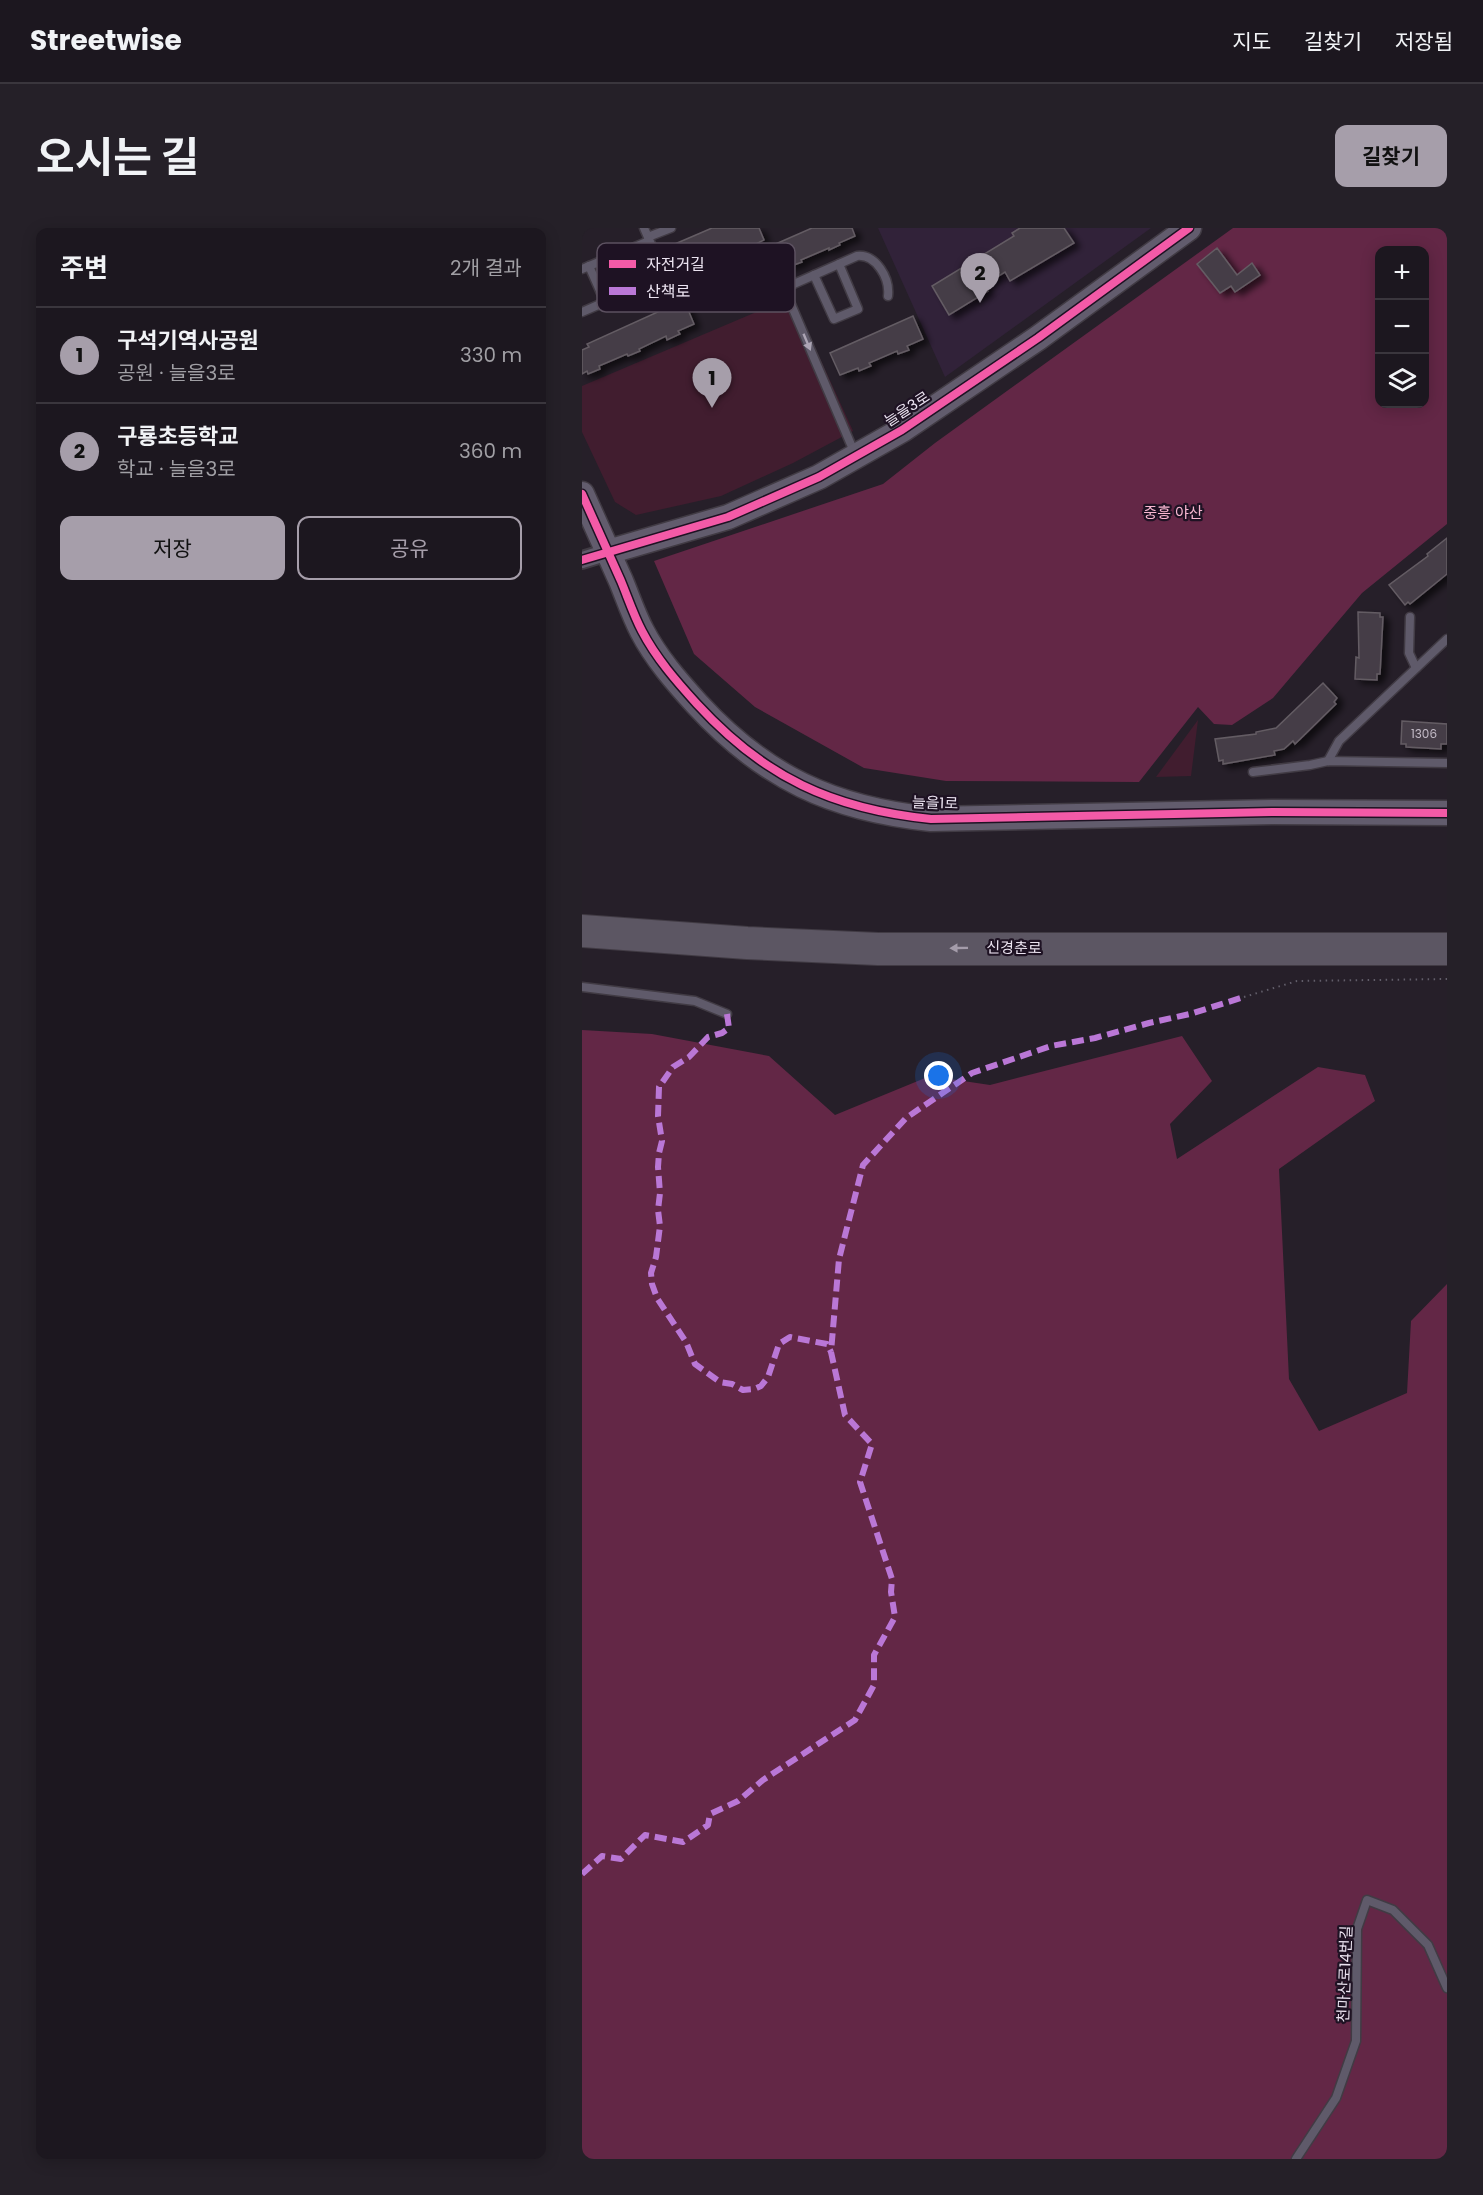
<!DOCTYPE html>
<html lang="ko">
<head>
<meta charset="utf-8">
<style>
	:root { --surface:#1c171f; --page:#252028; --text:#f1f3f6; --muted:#a09fa4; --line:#3a363d; --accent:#a69eaa }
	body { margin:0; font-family:Poppins,"Noto Sans KR",sans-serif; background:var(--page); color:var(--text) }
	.controls { position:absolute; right:18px; top:18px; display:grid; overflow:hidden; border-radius:12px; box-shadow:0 3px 15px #0003 }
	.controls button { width:54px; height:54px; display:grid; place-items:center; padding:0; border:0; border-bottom:2px solid var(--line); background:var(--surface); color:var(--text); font:30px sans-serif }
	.you { position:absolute; left:357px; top:848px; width:21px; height:21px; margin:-15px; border:4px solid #fff; border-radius:50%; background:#1a73e8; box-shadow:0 0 0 9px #1a73e833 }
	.badge { display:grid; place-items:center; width:39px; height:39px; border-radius:50%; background:var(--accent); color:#111; font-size:20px; font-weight:700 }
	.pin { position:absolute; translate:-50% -50px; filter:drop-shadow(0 2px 3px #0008) }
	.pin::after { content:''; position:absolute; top:32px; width:21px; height:18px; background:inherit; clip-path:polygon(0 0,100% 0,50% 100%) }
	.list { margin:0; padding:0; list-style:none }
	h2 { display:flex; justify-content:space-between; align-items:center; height:78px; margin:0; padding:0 24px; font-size:26px }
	h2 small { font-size:20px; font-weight:400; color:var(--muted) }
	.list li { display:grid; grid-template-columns:39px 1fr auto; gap:18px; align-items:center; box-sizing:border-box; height:96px; padding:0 24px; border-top:2px solid var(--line) }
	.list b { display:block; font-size:22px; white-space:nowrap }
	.list p { margin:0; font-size:20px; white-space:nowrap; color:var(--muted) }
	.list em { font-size:20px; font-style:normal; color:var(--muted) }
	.actions { display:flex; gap:12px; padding:18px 24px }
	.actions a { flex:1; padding:14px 0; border:2px solid var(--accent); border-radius:12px; text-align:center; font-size:21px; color:var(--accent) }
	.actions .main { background:var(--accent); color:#111 }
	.icon { flex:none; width:33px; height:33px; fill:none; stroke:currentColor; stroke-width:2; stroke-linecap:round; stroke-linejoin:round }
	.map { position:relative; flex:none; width:865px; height:1931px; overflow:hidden; border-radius:12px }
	header { display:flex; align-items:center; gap:36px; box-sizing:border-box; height:84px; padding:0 30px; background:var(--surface); border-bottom:2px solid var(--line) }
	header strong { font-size:28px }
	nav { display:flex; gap:33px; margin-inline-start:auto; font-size:21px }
	.intro { display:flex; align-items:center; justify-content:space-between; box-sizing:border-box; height:144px; padding:0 36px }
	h1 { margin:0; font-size:42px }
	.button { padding:15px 27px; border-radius:12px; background:var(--accent); color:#111; font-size:21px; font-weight:700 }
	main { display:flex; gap:36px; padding:0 36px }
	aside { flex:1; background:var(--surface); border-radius:12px; box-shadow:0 3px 15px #0003 }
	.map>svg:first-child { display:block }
</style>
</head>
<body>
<header>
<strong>Streetwise</strong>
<nav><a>지도</a><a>길찾기</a><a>저장됨</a></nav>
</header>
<div class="intro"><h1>오시는 길</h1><a class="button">길찾기</a></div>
<main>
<aside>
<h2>주변<small>2개 결과</small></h2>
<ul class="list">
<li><span class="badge">1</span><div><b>구석기역사공원</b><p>공원 · 늘을3로</p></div><em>330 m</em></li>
<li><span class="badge">2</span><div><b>구룡초등학교</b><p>학교 · 늘을3로</p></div><em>360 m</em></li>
</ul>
<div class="actions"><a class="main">저장</a><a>공유</a></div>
</aside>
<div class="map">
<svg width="865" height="1931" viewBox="0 0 865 1931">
	<defs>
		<filter id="shadow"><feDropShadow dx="6" dy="4" stdDeviation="3" flood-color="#0009"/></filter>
	</defs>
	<rect width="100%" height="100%" fill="#261f29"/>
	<!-- built -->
	<path fill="#312239" d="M 296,0 L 569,0 L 363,149 Z"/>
	<!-- green -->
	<g fill="#411d2f">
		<path d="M 210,69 L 271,203 L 211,235 L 139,268 L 54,287 L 33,274 L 0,204 L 0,158 Z"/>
		<path d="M 616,492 L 609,548 L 574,549 Z"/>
	</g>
	<!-- forest -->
	<g fill="#632746" fill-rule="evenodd">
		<path d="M 651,0 L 865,0 L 865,296 L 780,365 L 691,470 L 650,497 L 632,496 L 616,479 L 557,554 L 364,553 L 282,540 L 173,479 L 112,426 L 72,333 L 301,256 L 353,215 ZM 798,22 L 842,22 L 842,176 L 798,176 Z"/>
		<path d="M 0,802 L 70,806 L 187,828 L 253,887 L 348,848 L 408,857 L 600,808 L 630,853 L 588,896 L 595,931 L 736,839 L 783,847 L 793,873 L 697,941 L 707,1151 L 737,1203 L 825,1165 L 829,1093 L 865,1056 L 865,1931 L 0,1931 Z"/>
	</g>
	<!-- building -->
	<g fill="#453e46" stroke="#645c64" stroke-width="1.5" filter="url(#shadow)">
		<path d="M 130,0 L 177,0 L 182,12 L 156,25 L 153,17 L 125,29 L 127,33 L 115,38 L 114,34 L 96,42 L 86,19 Z"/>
		<path d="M 230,0 L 270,0 L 273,8 L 257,15 L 258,17 L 247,22 L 247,20 L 219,32 L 220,34 L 190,45 L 180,22 Z"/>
		<path d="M 438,0 L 482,0 L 492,15 L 428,53 L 423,44 L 402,57 L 406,63 L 367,87 L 350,58 L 432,8 L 430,5 Z"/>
		<path d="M 635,20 L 655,47 L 670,35 L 678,47 L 653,64 L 649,58 L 638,65 L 615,36 Z"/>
		<path d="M 102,72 L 112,96 L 96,103 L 98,106 L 85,112 L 84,108 L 57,121 L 58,123 L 46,128 L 45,126 L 17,138 L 18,141 L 6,146 L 5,143 L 0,146 L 0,122 L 7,119 L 5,116 Z"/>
		<path d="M 331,88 L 341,111 L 325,118 L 327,122 L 316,126 L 315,123 L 287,135 L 289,138 L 277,143 L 276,140 L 258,147 L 248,125 Z"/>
		<path d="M 865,310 L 865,346 L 828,376 L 826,374 L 823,377 L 807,357 L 846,328 L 845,326 Z"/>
		<path d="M 776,384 L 798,385 L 798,389 L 801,389 L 798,446 L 795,446 L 795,452 L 773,451 L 774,429 L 777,430 Z"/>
		<path d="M 741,455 L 755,470 L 752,474 L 754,476 L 713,516 L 711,513 L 702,521 L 692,523 L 693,527 L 641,536 L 641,532 L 637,533 L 633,511 L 674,506 L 674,504 L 694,500 Z"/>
		<path d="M 820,493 L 865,496 L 865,516 L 859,516 L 859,521 L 824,519 L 824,516 L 819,516 Z"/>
	</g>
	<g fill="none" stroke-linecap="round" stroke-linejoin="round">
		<!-- lane casing -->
		<g stroke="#413b44" stroke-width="11">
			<g id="lane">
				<path d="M 62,0 L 82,46 L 89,51 L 162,76 L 171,74 L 275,28 C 294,26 308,50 306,68"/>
				<path d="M 66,9 L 89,0"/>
				<path d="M 0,41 L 67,13"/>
				<path d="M 232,47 L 252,91 L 276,81 L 257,36"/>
				<path d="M 202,60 L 273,226"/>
				<path d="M 0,84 L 23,74 L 7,38"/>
				<path d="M 828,389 L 827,425 L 834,440"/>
				<path d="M 746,533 L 757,513 L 865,411"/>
				<path d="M 671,544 L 728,537 L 746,533 L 865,535"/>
				<path d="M 0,759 L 113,773 L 145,786"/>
				<path d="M 714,1931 L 754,1870 L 774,1813 L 775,1701 L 785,1672 L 811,1682 L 846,1717 L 865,1760"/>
			</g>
		</g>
		<!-- street casing -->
		<g stroke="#413b44" stroke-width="20">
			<path id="street" d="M 0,332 L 26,324"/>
		</g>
		<!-- secondary casing -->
		<g stroke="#413b44" stroke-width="27">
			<g id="secondary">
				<path d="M 0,266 C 13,295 26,324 39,353 C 46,370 52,388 60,403 C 74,430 95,454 115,476 C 182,549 250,581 349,591 L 692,584 L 865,585"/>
				<path d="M 26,324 L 146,289 L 237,249 L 320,202 L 456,110 L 607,0"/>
			</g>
		</g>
		<!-- highway casing -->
		<g stroke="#413b44" stroke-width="34">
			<path id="highway" d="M 0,703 L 165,715 L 296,721 L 865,721"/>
		</g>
		<!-- path -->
		<path stroke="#625e6a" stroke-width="2" stroke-dasharray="1.5 4.5" stroke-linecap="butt" d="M 662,769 L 715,753 L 865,751"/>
		<!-- lane -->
		<use href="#lane" stroke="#5f5a6a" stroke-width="8"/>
		<!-- street -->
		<use href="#street" stroke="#5f5a6a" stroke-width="16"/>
		<!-- secondary -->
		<use href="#secondary" stroke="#625c6d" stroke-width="24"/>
		<!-- highway -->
		<use href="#highway" stroke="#5c5663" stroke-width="32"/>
		<!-- quiet -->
		<g stroke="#ba77d6" stroke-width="6" stroke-dasharray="12 6" stroke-linecap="butt">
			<path d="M 145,786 L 147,800 L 140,805 L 126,809 L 107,829 L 91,839 L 77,859 L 76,888 L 80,913 L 77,925 L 76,939 L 78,965 L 76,982 L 78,998 L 74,1029 L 69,1045 L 70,1056 L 75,1070 L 104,1114 L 113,1136 L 138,1154 L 150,1156 L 161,1162 L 172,1161 L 179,1158 L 186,1149 L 197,1116 L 208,1109 L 245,1116 L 249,1124"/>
			<path d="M 0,1646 L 20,1628 L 39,1631 L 63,1607 L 101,1614 L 126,1597 L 128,1586 L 156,1573 L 181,1552 L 273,1492 L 292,1457 L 292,1427 L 313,1389 L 309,1364 L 310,1351 L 278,1254 L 290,1216 L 263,1187 L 249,1124 L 257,1031 L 281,937 L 324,890 L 390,845 L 469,818 L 513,810 L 567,795 L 608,786 L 662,769"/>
		</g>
		<!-- cycleway casing -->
		<g stroke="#1e1223" stroke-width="11">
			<g id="cycleway">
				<path d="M 0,266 C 13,295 26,324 39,353 C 46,370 52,388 60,403 C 74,430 95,454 115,476 C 182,549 250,581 349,591 L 692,584 L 865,585"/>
				<path d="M 0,332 L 146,289 L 237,249 L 320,202 L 456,110 L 607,0"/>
			</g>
		</g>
		<!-- cycleway -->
		<use href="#cycleway" stroke="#f35aa7" stroke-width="8"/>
	</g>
	<!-- one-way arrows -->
	<defs><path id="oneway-solid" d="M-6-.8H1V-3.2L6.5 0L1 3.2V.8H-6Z" transform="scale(1.5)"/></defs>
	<use fill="#aca5b4" href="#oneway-solid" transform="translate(225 114) rotate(67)"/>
	<use fill="#a49caa" href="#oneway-solid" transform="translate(377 720) rotate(179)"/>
	<g text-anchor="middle" stroke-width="4.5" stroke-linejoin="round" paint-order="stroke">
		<!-- number labels -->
		<g font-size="12" fill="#c2bac6">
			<text x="842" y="510">1306</text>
		</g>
		<!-- street labels -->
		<g font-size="15" fill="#ebe3f0" stroke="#1e1223">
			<text transform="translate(325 181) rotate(-33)" y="5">늘을3로</text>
			<text transform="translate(353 575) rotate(2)" y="5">늘을1로</text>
			<text transform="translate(432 720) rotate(1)" y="5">신경춘로</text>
			<text transform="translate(763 1746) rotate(-88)" y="5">천마산로14번길</text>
		</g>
		<!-- park labels -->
		<g font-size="15" fill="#f8b7d1" stroke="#1e1223">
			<text x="591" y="290">중흥 야산</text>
		</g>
	</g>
	<!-- legend -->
	<rect x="15" y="15" width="198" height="69" rx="9" fill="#1e1223" stroke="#5c5160" stroke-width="1.5"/>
	<rect x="27" y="32" width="27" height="8" fill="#f35aa7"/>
	<rect x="27" y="59" width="27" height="8" fill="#ba77d6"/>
	<g font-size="16" fill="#ebe3f0">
		<text x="64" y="42">자전거길</text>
		<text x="64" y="69">산책로</text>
	</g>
</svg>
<div class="controls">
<button>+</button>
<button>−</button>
<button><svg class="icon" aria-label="layers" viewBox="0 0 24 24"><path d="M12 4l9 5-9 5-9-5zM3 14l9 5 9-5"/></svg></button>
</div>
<div class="you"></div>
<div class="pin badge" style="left:130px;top:180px">1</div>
<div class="pin badge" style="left:398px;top:75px">2</div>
</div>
</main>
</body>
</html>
